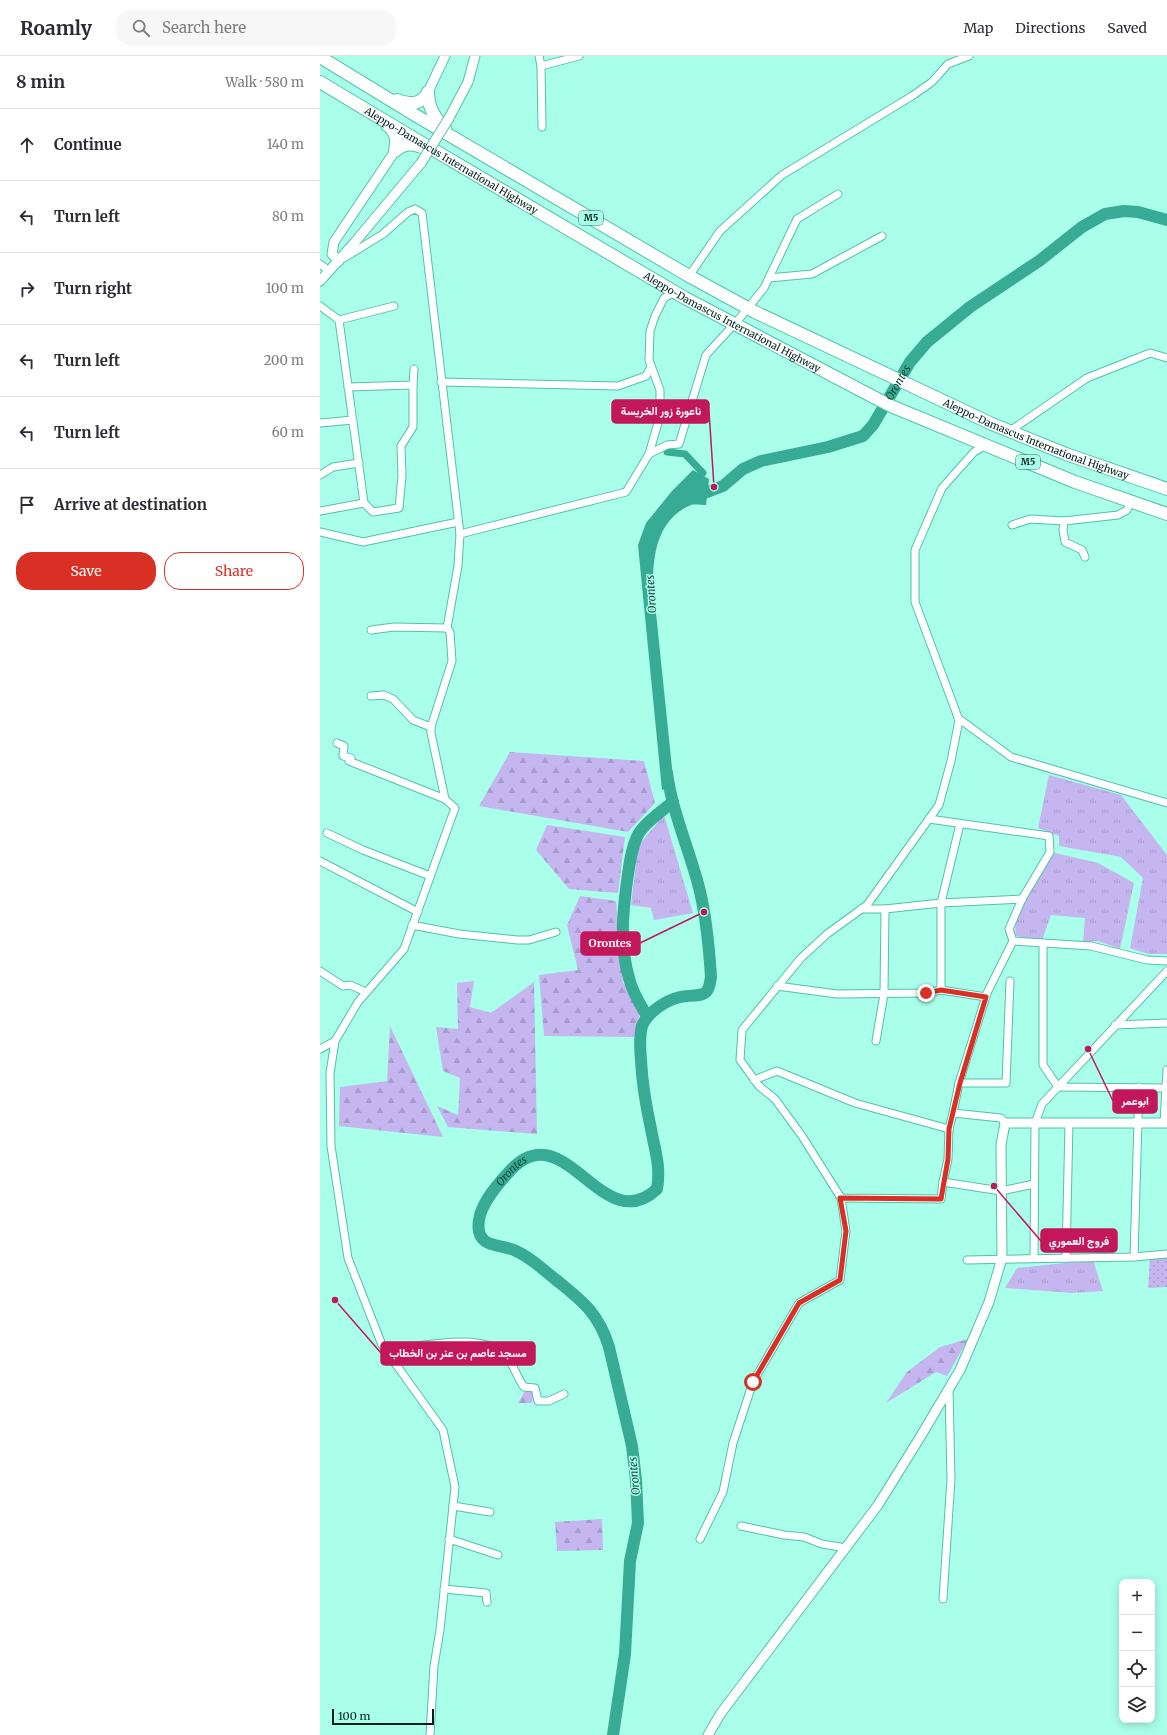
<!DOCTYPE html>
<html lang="en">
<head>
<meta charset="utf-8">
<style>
	:root { --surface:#fff; --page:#f7f7f7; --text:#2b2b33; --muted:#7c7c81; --line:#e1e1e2; --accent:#d93025 }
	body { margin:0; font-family:Merriweather,Vazirmatn,serif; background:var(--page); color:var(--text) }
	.controls { position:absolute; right:12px; bottom:12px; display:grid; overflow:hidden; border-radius:8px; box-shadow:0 2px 10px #0003 }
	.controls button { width:36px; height:36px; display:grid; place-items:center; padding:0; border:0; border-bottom:1px solid var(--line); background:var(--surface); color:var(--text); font:20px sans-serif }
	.scale { position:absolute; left:12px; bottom:10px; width:102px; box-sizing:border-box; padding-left:4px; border:2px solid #002019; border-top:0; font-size:11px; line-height:14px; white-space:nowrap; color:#002019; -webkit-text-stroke:3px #aaffea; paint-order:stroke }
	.stop { position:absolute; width:12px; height:12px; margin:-9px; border:3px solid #d93025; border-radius:50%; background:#fff }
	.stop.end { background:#d93025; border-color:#fff; box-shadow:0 1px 4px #0008 }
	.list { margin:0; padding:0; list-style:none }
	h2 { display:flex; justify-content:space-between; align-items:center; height:52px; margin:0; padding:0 16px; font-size:17px }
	h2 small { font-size:13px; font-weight:400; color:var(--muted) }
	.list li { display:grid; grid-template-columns:26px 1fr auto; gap:12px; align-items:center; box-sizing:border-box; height:72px; padding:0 16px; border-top:1px solid var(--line) }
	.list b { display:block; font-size:15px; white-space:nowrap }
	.list em { font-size:13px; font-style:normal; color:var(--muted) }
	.actions { display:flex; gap:8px; padding:12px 16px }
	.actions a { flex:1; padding:9px 0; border:1px solid var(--accent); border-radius:16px; text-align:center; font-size:14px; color:var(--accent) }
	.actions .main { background:var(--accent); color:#fff }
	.icon { flex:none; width:22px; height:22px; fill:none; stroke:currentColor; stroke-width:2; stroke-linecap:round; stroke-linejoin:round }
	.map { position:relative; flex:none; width:847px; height:1679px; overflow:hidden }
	header { display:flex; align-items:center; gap:24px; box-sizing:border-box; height:56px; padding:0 20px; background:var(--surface); border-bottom:1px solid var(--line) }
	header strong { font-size:19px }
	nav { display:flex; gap:22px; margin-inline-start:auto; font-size:14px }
	.search { width:280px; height:36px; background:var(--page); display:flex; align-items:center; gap:10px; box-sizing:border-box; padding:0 14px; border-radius:16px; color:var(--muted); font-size:15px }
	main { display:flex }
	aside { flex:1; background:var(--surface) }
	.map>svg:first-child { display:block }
</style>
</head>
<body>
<header>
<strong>Roamly</strong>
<div class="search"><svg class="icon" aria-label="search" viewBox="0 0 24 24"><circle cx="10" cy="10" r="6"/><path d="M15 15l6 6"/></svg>Search here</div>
<nav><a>Map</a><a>Directions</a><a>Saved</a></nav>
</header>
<main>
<aside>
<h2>8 min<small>Walk · 580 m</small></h2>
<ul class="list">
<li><svg class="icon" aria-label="ahead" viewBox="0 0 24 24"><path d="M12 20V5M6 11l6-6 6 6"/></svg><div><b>Continue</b></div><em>140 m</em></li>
<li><svg class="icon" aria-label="left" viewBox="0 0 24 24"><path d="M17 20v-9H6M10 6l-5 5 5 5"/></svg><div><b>Turn left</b></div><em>80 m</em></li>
<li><svg class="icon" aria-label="right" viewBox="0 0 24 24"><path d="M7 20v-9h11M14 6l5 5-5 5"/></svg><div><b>Turn right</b></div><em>100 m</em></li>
<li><svg class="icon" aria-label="left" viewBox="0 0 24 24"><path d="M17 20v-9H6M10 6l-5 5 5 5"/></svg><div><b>Turn left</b></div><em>200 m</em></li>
<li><svg class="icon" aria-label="left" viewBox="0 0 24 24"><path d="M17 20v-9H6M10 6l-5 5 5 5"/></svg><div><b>Turn left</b></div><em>60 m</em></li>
<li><svg class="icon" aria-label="arrive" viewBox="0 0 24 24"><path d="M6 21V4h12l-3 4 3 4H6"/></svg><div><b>Arrive at destination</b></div></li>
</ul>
<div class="actions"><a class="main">Save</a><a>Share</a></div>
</aside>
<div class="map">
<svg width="847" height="1679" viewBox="0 0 847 1679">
	<defs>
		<pattern id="grass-tufts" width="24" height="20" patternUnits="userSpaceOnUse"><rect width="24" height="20" fill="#c5b6f0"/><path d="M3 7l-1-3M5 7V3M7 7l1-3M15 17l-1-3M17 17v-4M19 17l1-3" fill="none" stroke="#a79ccd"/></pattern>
		<pattern id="forest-firs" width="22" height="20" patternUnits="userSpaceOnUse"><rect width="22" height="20" fill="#c5b6f0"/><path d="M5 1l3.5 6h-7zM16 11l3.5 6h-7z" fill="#a79ccd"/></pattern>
		<pattern id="park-dots" width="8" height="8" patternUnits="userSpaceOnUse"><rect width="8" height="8" fill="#c5b6f0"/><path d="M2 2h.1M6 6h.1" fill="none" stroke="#a79ccd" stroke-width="1.8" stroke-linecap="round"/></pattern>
	</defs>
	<rect width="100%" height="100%" fill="#aaffea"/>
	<!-- grass -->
	<g fill="url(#grass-tufts)">
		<path d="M 729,719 L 801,739 L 847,799 L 847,898 L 828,898 L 810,892 L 823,822 L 801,801 L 739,790 L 739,780 L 718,772 Z"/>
		<path d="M 344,759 L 373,857 L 334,864 L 331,852 L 311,849 L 318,790 Z"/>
		<path d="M 731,796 L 778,807 L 814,827 L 800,893 L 778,885 L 763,886 L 765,862 L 731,859 L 722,884 L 696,880 C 690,857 720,817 731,796 Z"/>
		<path d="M 773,1204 L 783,1235 L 752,1237 L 685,1232 L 697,1212 Z"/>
	</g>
	<!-- forest -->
	<g fill="url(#forest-firs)">
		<path d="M 190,696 L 324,705 L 335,747 L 308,776 L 159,750 Z"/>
		<path d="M 227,769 L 305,781 L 298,837 L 249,833 L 216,794 Z"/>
		<path d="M 260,840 L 296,845 L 303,927 L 321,953 L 314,981 L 224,980 L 219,919 L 258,914 L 247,869 Z"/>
		<path d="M 154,925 L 150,951 L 171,957 L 214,926 L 217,1078 L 128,1071 L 117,1050 L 138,1059 L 140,1022 L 123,1015 L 116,971 L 138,973 L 137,927 Z"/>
		<path d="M 70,970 L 123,1081 L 19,1070 L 20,1031 L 67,1025 Z"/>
		<path d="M 648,1283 L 627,1320 L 616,1316 L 566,1347 L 587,1316 L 620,1291 Z"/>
		<path d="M 205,1335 L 213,1335 L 212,1347 L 198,1347 Z"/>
		<path d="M 282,1463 L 283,1494 L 237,1495 L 235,1466 Z"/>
	</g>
	<!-- park -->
	<path fill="url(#park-dots)" d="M 847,1202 L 847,1231 L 828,1232 L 830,1203 Z"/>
	<!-- water -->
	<path fill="#38ab94" d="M 373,414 L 389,423 L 386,449 C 382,449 375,448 371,449 C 338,463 333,497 333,528 L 354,731 L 342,734 L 318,489 L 326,467 L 352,435 Z"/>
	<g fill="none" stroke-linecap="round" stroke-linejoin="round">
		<!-- canal -->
		<path stroke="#38ab94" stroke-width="7" d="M 347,396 L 365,398 L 383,417"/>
		<!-- river -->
		<g stroke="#38ab94" stroke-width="12">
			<path id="s1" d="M 374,441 L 403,430 L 423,413 L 441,405 L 508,391 L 543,380 L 553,369 L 590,306 L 607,286 L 650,251 L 719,205 L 762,171 L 785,158 L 804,155 L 818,156 L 847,164"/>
			<path d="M 327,960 C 320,948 312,936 309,922 C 299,888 303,853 308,818 C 310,805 312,789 319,777 C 327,765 342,755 353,746"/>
			<path id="s2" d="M 293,1679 L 305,1598 L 310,1505 L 318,1467 L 316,1424 L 312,1390 L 289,1291 C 278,1256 262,1245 235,1223 C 222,1213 212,1202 196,1195 C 187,1190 173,1191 165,1185 C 157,1179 158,1167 160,1159 C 165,1143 177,1129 188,1117 C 244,1052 281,1185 337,1133 C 341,1111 335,1095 331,1073 C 326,1050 322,1027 321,1004 C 320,993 319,981 322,970 C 327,957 346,944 360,941 C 367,939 381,941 386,936 C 390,932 390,926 391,921 C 389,889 386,855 377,824 C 367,788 352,754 347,717"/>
		</g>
		<!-- street casing -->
		<g stroke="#51c2aa" stroke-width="9">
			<g id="street">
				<path d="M 219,0 L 221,10 L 222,71"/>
				<path d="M 221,10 L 259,0"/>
				<path d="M 24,202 L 63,178 L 88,156 L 95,153 L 102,157 L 140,478 L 138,510 L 127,572 L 130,576 L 132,605 L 111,671 L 111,677 L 125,743 L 135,752 L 84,893 L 38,946 L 15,985 L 10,1017 L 11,1090 L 28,1202 L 62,1289 L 123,1374 L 135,1431 L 120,1574 L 114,1610 L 110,1679"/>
				<path d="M 0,208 L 9,215"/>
				<path d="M 369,220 L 400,175 L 462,119 L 592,40 L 612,26 L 628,8 L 649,0"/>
				<path d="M 449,222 L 492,218 L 562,180"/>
				<path d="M 0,250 L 19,264 L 74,250"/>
				<path d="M 121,326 L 298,330 L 326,320 L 331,311"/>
				<path d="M 28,331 L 93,329 L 94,313"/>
				<path d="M 0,367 L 33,364"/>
				<path d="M 690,375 L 767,322 L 830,297 L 847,302"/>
				<path d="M 666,389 L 654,396 L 622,432 L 595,494 L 595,546 L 639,664 L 631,705 L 619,749 L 547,849 L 507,878 L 481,902 L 422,974 L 420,1004 L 439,1030 L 455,1043 L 482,1080 L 521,1142 L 621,1143 L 623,1126 L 681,1135 L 714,1128"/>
				<path d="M 329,398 L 340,360 L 340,334 L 329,304 L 330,275 L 335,260 L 344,242 L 355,236"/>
				<path d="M 0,419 L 13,411 L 39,407"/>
				<path d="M 44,447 L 53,456 L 79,452 L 82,420 L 81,390 L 93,371 L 93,329"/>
				<path d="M 0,455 L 44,447 L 19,264"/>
				<path d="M 744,465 L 743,474 L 745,486 L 762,494 L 765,501"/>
				<path d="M 692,469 L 710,463 L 744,465 L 798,459 L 807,454 L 811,446"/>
				<path d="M 0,476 L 43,486 L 138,466"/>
				<path d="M 140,478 L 306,436 L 329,398 L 347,389 L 359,388 L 386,299 L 419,263 L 444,232 L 477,163 L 518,138"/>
				<path d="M 51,574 L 74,571 L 127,572"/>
				<path d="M 51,640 L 64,639 L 73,643 L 93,664 L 111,671"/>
				<path d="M 638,662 L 691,701 L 847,747"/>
				<path d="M 17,687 L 24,690 L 23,700 L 31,702 L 29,705 L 125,743"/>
				<path d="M 609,763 L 729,780 L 730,796 L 702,843 L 689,873 L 693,885 L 771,890 L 827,904 L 847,905"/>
				<path d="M 640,768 L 621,847 L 621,934 L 666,941"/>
				<path d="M 7,777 L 43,794 L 110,820"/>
				<path d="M 0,805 L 98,856"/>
				<path d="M 541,853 L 565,853 L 621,847 L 702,843"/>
				<path d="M 92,869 L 139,878 L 197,884 L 209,884 L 236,876"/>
				<path d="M 723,888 L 723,1009 L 738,1031 L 846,1032"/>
				<path d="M 0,915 L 23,930 L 30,929 L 46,936"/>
				<path d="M 457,930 L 517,938 L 606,937 L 621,934"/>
				<path d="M 795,969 L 847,967"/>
				<path d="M 556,985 L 564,938 L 565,853"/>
				<path d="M 0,993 L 15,985"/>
				<path d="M 434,1024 L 457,1015 L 535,1047 L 629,1073"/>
				<path d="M 639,1027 L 686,1027 L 690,925"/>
				<path d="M 685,1067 L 681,1062 L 633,1057 L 639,1027 L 667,937 L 693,885"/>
				<path d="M 844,1067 L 847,1014"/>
				<path d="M 623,1126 L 628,1103 L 629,1073 L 633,1057"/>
				<path d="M 814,1201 L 819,1031"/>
				<path d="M 714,1202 L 715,1067 L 722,1048 L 847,915"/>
				<path d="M 746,1202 L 749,1067"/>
				<path d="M 647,1204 L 814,1201 L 847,1198"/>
				<path d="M 66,1294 C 96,1292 163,1274 186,1300 C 194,1309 197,1322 204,1331 L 215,1332 L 218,1345 L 229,1345 L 244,1338"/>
				<path d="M 133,1450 L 170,1456"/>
				<path d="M 421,1470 L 464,1479 L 484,1481 L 502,1488 L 526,1492"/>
				<path d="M 129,1483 L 178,1499"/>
				<path d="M 380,1483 L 403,1436 L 413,1387 L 433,1326 L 479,1247 L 520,1224 L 526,1175 L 521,1142"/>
				<path d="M 124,1533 L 166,1537 L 167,1546"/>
				<path d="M 623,1543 L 631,1423 L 629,1333"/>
			</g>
		</g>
		<!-- secondary casing -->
		<g stroke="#51c2aa" stroke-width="11">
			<g id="secondary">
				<path d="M 108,36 L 125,0"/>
				<path d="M 129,62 L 148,26 L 155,0"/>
				<path d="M 19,205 L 12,198 L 14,186 L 75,95"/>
				<path d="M 0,225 L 35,186 L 101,107"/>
				<path d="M 388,1679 L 401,1657 L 558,1449 L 599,1383 L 640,1314 L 669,1246 L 682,1202 L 681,1089 L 685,1067 L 847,1067"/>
			</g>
		</g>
		<!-- highway casing -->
		<g stroke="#51c2aa" stroke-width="14">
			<g id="highway">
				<path id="s3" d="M 0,1 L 95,59 L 369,220 L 435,256 L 672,368 L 746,398 L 847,433"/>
				<path id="s4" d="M 0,26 L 85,77 L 365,242 L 542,335 L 571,350 L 755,426 L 847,458"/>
				<path d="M 77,44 C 91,49 101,49 108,36 C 108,51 114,62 125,72"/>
				<path d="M 67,69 C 77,76 77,84 75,95 C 84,87 91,87 102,91"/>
			</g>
		</g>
		<!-- street -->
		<use href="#street" stroke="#fff" stroke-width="7"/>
		<!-- secondary -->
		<use href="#secondary" stroke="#fff" stroke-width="9"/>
		<!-- highway -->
		<use href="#highway" stroke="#fff" stroke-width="12"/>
		<!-- secondary-bridge casing -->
		<g stroke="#51c2aa" stroke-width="11" stroke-linecap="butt">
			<path id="secondary-bridge" d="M 101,107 L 129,62"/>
		</g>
		<!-- secondary-bridge -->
		<use href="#secondary-bridge" stroke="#fff" stroke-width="9"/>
	</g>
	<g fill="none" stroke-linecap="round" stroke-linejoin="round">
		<!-- route -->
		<path stroke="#d93025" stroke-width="5" d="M 433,1326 L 479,1247 L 520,1224 L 526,1175 L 520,1142 L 621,1143 L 628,1103 L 629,1073 L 640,1027 L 666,941 L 621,934 L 606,937"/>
	</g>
	<g text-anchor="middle" stroke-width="3" stroke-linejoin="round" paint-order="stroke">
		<!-- shield labels -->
		<g fill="#aaffea" stroke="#336358" stroke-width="1">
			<rect x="259" y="155" width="24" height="14" rx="3"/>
			<rect x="696" y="399" width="24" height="14" rx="3"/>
		</g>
		<g font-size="9" font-weight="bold" fill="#002019">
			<text x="271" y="165">M5</text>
			<text x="708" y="409">M5</text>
		</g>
		<!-- street labels -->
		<g font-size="10" fill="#002019" stroke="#aaffea">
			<text dy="4" stroke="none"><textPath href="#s4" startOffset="153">Aleppo-Damascus International Highway</textPath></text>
			<text dy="4" stroke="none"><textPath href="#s4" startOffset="477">Aleppo-Damascus International Highway</textPath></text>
			<text dy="4" stroke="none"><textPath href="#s3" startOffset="813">Aleppo-Damascus International Highway</textPath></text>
		</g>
		<!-- water labels -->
		<g font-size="11" font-style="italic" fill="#18483e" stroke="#aaffea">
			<text dy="4" stroke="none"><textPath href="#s1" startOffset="246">Orontes</textPath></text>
			<text transform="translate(331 538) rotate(-94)" y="4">Orontes</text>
			<text dy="4" stroke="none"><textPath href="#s2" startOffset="645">Orontes</textPath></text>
			<text transform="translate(314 1420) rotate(-95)" y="4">Orontes</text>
		</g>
	</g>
	<!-- callouts -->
	<path fill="none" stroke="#c2185b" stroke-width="1.5" d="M394 431L389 355M384 856L320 887M768 993L793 1045M674 1130L721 1185M15 1244L61 1297"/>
	<g fill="#c2185b" stroke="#aaffea" stroke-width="1.5">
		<circle cx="394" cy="431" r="4"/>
		<circle cx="384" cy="856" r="4"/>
		<circle cx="768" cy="993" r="4"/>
		<circle cx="674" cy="1130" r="4"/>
		<circle cx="15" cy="1244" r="4"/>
	</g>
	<g fill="#c2185b" stroke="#c2185b" stroke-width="1.5">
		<rect x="292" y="344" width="97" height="23" rx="4"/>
		<rect x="261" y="876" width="59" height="23" rx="4"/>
		<rect x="793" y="1034" width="44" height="23" rx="4"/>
		<rect x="721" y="1173" width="76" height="23" rx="4"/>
		<rect x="61" y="1286" width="154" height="23" rx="4"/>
	</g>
	<g font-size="11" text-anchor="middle" font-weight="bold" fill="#fff">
		<text x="341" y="359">ناعورة زور الخريسة</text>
		<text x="290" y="891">Orontes</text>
		<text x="815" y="1049">ابوعمر</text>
		<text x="759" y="1189">فروج العموري</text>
		<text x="138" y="1301">مسجد عاصم بن عنر بن الخطاب</text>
	</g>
</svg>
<div class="controls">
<button>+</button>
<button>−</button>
<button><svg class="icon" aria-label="locate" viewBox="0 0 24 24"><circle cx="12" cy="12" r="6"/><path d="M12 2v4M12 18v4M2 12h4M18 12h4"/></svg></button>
<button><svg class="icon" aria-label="layers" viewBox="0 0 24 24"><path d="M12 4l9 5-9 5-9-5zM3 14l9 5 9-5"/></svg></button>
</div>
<div class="scale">100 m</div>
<div class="stop" style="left:433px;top:1326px"></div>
<div class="stop end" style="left:606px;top:937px"></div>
</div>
</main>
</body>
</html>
